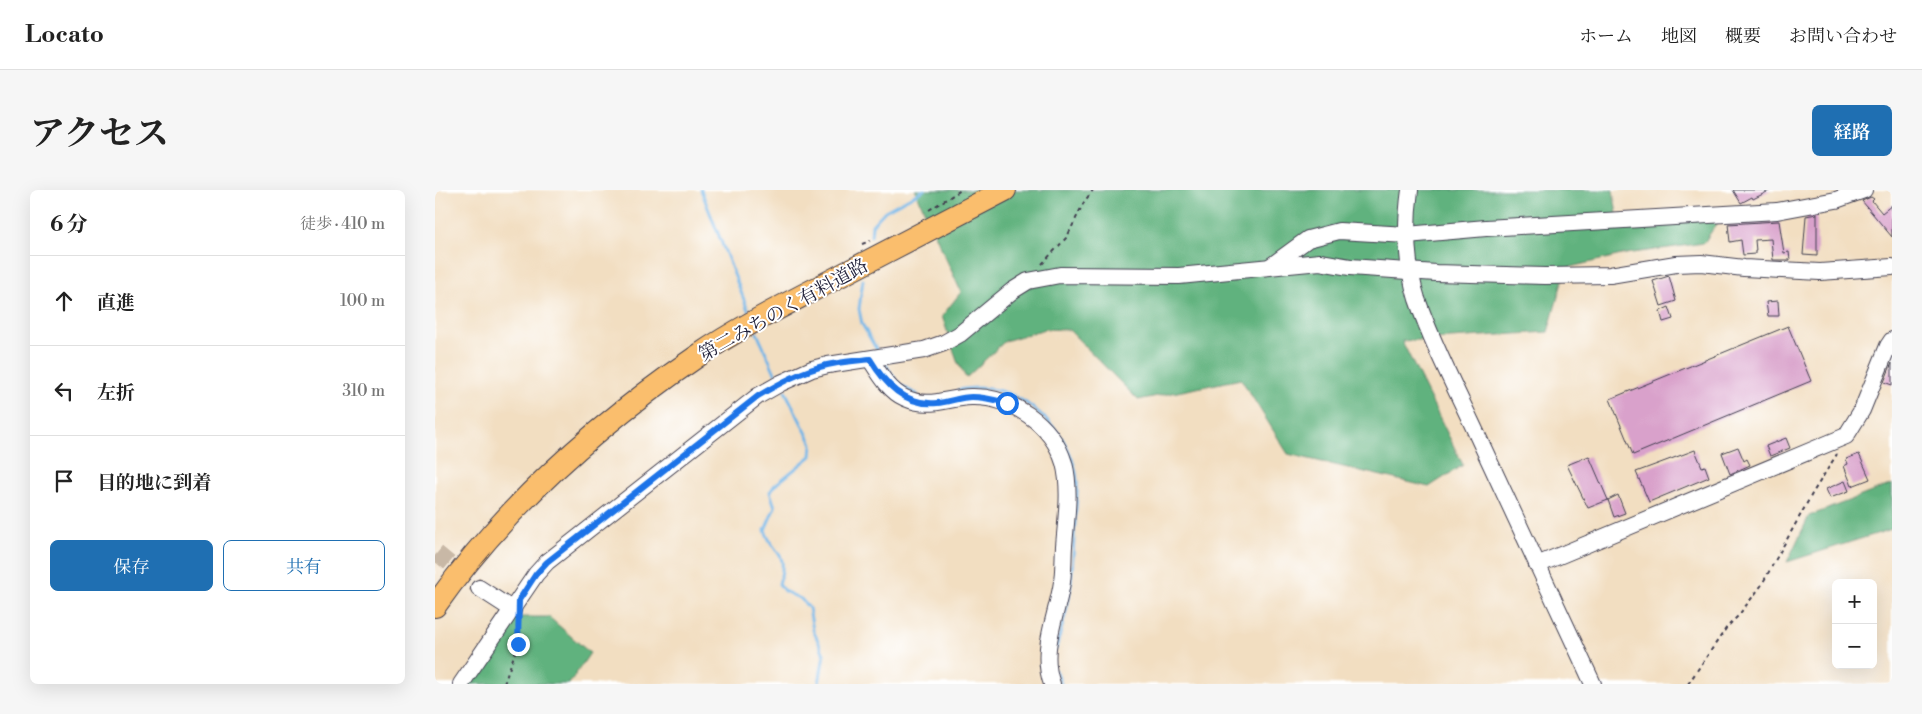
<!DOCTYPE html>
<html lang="ja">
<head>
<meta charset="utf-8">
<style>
	:root { --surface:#fff; --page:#f6f6f6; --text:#222; --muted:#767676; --line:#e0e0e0; --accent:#1f6fb2 }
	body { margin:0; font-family:"Libre Bodoni","Noto Serif JP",serif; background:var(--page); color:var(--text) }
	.controls { position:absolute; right:15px; bottom:15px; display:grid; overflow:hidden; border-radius:8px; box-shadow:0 5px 20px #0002 }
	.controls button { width:45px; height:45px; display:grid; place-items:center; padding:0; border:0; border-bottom:1px solid var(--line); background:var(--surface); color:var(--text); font:25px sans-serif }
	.stop { position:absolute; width:15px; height:15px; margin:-11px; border:4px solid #1a73e8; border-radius:50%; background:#fff }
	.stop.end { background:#1a73e8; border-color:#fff; box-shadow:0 1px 5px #0008 }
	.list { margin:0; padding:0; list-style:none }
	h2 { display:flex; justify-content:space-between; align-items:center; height:65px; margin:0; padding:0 20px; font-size:21px }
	h2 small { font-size:16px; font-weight:400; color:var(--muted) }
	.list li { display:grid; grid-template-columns:32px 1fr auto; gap:15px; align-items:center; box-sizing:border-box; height:90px; padding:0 20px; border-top:1px solid var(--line) }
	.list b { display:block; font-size:19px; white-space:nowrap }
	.list em { font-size:16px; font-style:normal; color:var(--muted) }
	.actions { display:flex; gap:10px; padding:15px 20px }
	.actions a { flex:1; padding:11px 0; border:1px solid var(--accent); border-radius:8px; text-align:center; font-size:18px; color:var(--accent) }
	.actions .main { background:var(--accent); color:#fff }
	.icon { flex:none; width:28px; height:28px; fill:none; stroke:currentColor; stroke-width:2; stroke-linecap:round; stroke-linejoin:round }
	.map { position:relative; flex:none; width:1457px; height:494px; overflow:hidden; border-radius:8px }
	header { display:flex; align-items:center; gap:30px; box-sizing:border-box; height:70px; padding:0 25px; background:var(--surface); border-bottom:1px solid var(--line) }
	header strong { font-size:24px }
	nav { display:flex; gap:28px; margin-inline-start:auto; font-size:18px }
	.intro { display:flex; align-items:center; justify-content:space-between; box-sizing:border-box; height:120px; padding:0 30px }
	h1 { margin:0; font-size:35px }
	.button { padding:12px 22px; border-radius:8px; background:var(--accent); color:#fff; font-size:18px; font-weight:700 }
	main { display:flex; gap:30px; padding:0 30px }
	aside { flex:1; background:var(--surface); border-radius:8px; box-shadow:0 5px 20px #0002 }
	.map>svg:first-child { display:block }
</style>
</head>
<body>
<header>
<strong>Locato</strong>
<nav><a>ホーム</a><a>地図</a><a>概要</a><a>お問い合わせ</a></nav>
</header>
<div class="intro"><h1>アクセス</h1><a class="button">経路</a></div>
<main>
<aside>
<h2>6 分<small>徒歩 · 410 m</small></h2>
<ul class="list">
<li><svg class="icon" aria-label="ahead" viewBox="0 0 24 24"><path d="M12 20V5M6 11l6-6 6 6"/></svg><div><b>直進</b></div><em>100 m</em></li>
<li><svg class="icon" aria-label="left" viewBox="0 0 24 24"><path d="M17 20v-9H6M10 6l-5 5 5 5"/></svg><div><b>左折</b></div><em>310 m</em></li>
<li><svg class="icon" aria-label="arrive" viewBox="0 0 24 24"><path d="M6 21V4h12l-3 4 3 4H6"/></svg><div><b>目的地に到着</b></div></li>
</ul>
<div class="actions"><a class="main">保存</a><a>共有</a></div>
</aside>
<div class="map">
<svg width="1457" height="494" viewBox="0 0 1457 494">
	<rect width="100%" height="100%" fill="#fff"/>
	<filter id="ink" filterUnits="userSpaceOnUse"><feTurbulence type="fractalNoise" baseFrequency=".02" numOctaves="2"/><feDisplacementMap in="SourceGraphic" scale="10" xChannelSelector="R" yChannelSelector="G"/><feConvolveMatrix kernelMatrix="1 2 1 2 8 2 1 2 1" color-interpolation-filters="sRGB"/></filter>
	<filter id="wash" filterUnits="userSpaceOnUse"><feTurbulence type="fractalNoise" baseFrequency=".0096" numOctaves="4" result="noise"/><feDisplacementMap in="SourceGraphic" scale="20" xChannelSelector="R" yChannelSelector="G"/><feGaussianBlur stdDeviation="1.12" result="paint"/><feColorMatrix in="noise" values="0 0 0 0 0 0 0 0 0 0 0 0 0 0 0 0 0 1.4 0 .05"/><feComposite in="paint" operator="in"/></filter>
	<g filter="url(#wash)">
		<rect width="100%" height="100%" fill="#f2dec1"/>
		<!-- forest -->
		<g fill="#60b27e" stroke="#416a5c">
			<path d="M 480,0 L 1178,0 L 1183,30 L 1287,25 L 1269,53 L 1191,64 L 1131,78 L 1113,142 L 967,151 L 1028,275 L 994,297 L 853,264 L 806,189 L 703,210 L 634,140 L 610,139 L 570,151 L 531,188 L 522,171 L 507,126 L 526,102 Z"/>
			<path d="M 1457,294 L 1457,339 L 1352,372 L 1374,326 Z"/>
			<path d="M 73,427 L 114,427 L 155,463 L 134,494 L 27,494 Z"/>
		</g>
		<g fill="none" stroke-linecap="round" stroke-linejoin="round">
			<!-- stream -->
			<g stroke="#71b5e7" stroke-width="3">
				<path d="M 266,0 L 313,120"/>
				<path d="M 436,46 L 437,35 L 450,21 L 489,0"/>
				<path d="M 428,90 L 424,119 L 427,134 L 443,162"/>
				<path d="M 322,143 L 340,183"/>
				<path d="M 449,171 C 459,189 463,196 482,204"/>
				<path d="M 523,200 C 550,195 576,200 598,218 C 618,233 632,251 639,275 C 645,294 641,313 640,332 C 638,357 638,383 634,408 C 631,425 625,442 621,459"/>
				<path d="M 350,201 L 377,254 L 376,266 L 339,296 L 335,302 L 340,317 L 330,340 C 339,368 354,358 344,394 L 349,401 L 366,409 L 374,418 L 378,440 L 389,464 L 384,494"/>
				<path d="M 621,480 L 626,494"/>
			</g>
		</g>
		<g id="blocks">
			<!-- building -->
			<g fill="#d9a1cb">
				<path d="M 1298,0 L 1336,0 L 1318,9 L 1317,7 L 1306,13 Z"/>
				<path d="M 1436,7 L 1439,9 L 1437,11 L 1447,23 L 1457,15 L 1457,47 L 1427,11 Z"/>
				<path d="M 1382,24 L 1382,66 L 1368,65 L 1371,26 Z"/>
				<path d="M 1344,31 L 1349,63 L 1354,62 L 1355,70 L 1338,70 L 1336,49 L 1320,50 L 1321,61 L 1320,61 L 1320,64 L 1308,65 L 1306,50 L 1295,52 L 1293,34 Z"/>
				<path d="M 1234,86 L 1241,111 L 1226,116 L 1218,91 Z"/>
				<path d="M 1343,111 L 1344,126 L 1333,126 L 1331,112 Z"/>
				<path d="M 1234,117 L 1238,129 L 1228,132 L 1225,121 Z"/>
				<path d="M 1353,136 L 1376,191 L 1198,265 L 1175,209 Z"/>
				<path d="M 1457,173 L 1457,195 L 1449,192 Z"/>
				<path d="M 1351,248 L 1355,258 L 1335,266 L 1331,256 Z"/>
				<path d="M 1303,257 L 1309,271 L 1312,269 L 1315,275 L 1295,284 L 1287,263 Z"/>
				<path d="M 1260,260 L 1267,277 L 1270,276 L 1274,287 L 1214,312 L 1201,282 Z"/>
				<path d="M 1424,264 L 1435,289 L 1417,296 L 1409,276 L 1413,274 L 1411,269 Z"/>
				<path d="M 1154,266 L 1173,310 L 1153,318 L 1132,275 Z"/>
				<path d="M 1410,291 L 1414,301 L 1395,308 L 1391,299 Z"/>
				<path d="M 1183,305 L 1190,323 L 1179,327 L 1173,310 Z"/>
			</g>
		</g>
	</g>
	<g filter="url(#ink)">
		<use href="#blocks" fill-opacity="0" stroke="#413e4f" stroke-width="1"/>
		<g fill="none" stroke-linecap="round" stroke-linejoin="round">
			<!-- minor-tunnel -->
			<path stroke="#c8b8a6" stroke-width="16" stroke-dasharray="16 8" stroke-linecap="butt" d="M 2,363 L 44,398"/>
			<!-- minor casing -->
			<g stroke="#413e4f" stroke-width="18">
				<g id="minor">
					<path d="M 975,0 C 970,35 971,74 982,109 C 998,156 1024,205 1045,251 C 1082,332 1120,413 1158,494"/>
					<path d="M 836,76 L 873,49 L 904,41 L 972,45 L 1051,38 L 1342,21 L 1401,10 L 1429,0"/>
					<path d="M 435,169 C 444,183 454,201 470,208 C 495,219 511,208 536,207 C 577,206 617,234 629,273 C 636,299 631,330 629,356 C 628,370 629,384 626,398 C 620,430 605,462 617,494"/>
					<path d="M 1102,375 L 1411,246 L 1427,220 L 1453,156 L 1457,150"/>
					<path d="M 44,398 L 78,420"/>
					<path d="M 26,494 L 101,384 L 112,372 L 323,206 L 346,193 L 377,179 L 393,175 L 489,160 L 509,153 L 525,144 L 577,101 L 593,91 L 625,85 L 744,86 L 885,72 L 915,77 L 1001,83 L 1110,86 L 1175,85 L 1241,74 L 1266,73 L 1309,78 L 1385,82 L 1457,77"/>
				</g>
			</g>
			<!-- highway casing -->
			<g stroke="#413e4f" stroke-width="24">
				<path id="highway" d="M 0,416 C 71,315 163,234 264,165 C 308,135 356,112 403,87 C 459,58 515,29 570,0"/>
			</g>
			<!-- path -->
			<g stroke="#413e4f" stroke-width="2" stroke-dasharray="4 4" stroke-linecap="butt">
				<path d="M 494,20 L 526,0"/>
				<path d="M 427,54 L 435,51"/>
				<path d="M 607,74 L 632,47 L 649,12 L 658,0"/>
				<path d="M 69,494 L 83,454 L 83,434"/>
				<path d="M 1253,494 L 1292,437 L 1303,426 L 1326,396 L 1377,304 L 1402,264"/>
			</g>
			<!-- minor -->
			<use href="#minor" stroke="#fff" stroke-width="16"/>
			<!-- highway -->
			<use href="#highway" stroke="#fabe6d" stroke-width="22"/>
		</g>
	</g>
	<g fill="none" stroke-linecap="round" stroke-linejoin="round" filter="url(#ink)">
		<!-- route -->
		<path stroke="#1a73e8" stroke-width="6" d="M 83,454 L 84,410 L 101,384 L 112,372 L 323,206 C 345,193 367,181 392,175 C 406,172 421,171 435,169 C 450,194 470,216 502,213 C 514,212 525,207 537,207 C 549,207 560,210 572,213"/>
	</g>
	<g text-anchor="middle" stroke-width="4" stroke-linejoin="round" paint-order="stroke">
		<!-- street labels -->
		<g font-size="19" fill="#22223b" stroke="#fff">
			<text transform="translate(348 119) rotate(-29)" y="7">第二みちのく有料道路</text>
		</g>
	</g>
</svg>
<div class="controls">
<button>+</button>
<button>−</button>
</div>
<div class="stop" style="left:572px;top:213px"></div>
<div class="stop end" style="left:83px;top:454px"></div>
</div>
</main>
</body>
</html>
